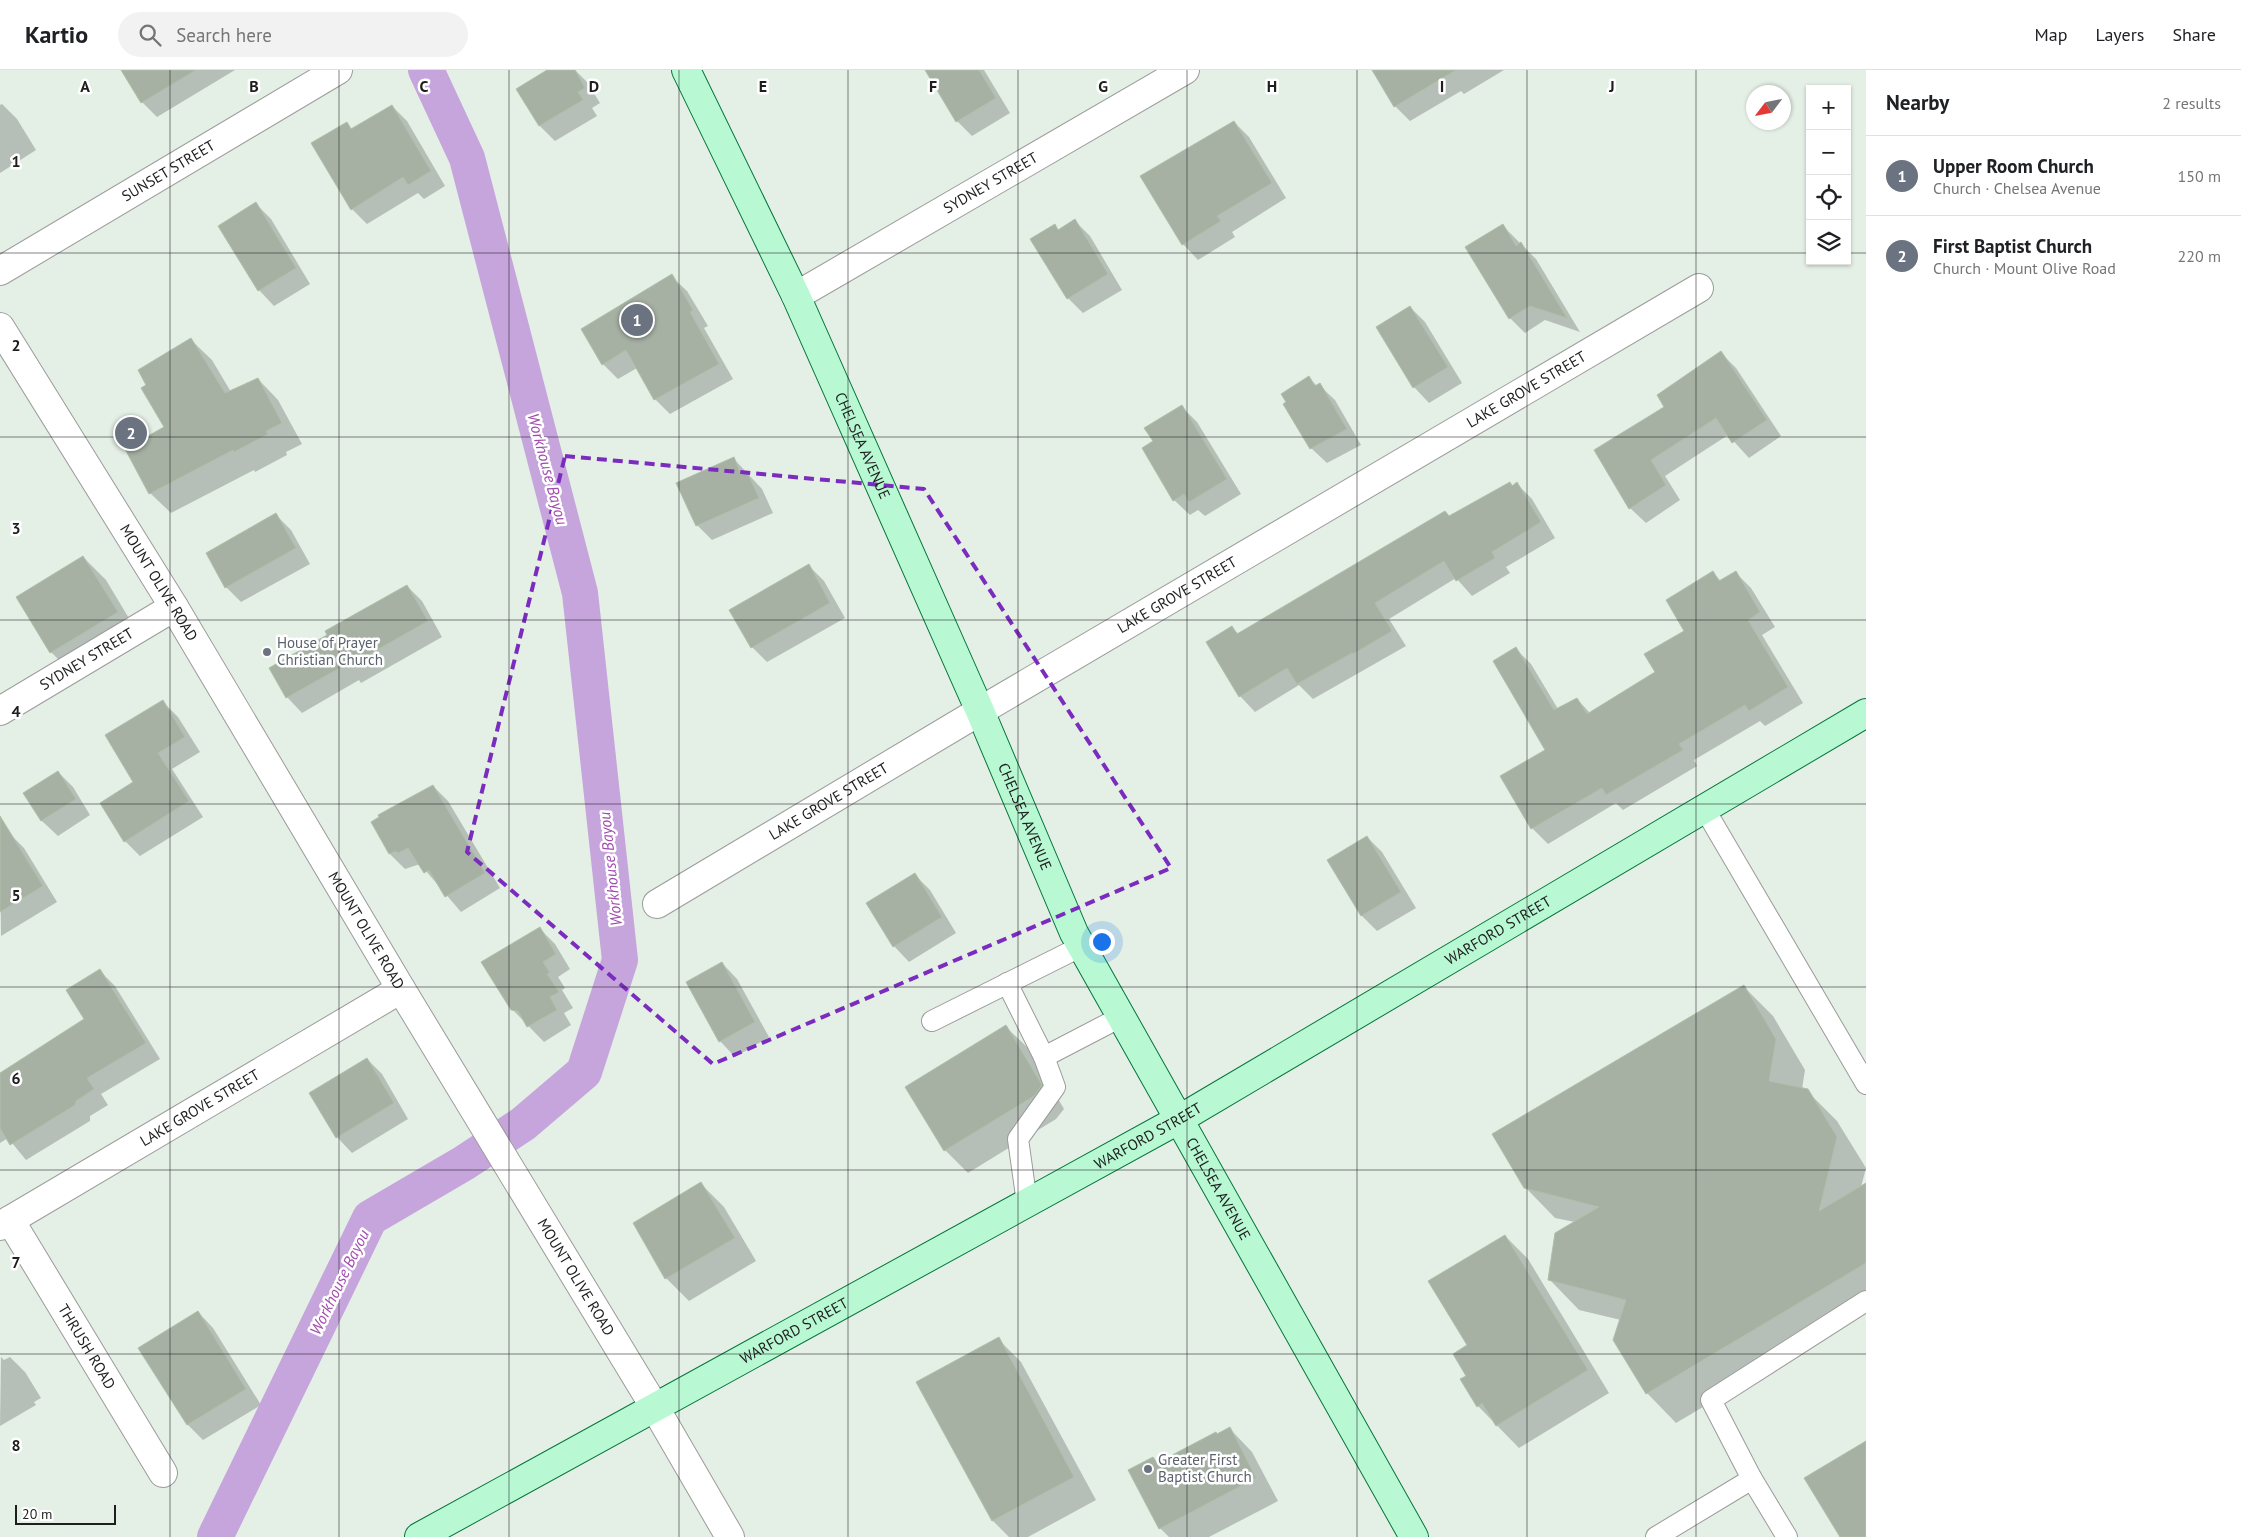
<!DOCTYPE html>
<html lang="en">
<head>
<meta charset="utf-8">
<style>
	:root { --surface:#fff; --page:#f2f2f2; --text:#202124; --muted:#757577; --line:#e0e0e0; --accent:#7c3aed }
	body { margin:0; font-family:"PT Sans",sans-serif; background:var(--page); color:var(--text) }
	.controls { position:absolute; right:15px; top:15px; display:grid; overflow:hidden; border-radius:0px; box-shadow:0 1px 4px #0004 }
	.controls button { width:45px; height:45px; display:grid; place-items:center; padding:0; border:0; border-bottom:1px solid var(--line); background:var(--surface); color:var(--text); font:25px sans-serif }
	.compass { position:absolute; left:1746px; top:15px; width:45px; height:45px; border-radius:50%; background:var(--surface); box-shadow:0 1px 4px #0004; rotate:238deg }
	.scale { position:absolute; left:15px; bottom:12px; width:101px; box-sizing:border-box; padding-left:5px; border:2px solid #1e1e1e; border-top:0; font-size:14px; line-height:18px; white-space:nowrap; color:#1e1e1e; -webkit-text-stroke:4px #fff; paint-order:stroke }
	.you { position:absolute; left:1101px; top:871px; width:18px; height:18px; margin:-12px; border:4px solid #fff; border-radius:50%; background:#1a73e8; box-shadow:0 0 0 8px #1a73e833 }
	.badge { display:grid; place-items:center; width:32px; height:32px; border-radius:50%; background:var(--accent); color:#fff; font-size:16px; font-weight:700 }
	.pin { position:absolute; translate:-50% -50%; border:2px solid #fff; box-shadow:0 1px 5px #0006 }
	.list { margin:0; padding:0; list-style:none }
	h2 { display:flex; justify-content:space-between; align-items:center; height:65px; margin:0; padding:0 20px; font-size:21px }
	h2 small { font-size:16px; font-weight:400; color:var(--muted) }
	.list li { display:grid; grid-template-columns:32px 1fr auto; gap:15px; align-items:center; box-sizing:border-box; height:80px; padding:0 20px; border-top:1px solid var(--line) }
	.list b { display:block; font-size:19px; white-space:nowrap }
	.list p { margin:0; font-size:16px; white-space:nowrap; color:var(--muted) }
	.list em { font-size:16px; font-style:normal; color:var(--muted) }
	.icon { flex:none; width:28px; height:28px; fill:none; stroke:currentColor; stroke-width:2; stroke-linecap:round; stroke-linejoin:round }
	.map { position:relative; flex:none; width:1866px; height:1467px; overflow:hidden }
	header { display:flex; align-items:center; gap:30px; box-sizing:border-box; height:70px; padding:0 25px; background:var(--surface); border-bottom:1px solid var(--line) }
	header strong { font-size:24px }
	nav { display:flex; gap:28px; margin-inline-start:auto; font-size:18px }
	.search { width:350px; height:45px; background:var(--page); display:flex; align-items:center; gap:12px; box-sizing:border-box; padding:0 18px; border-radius:28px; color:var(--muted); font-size:19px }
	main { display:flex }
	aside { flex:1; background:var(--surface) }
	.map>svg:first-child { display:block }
</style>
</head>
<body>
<header>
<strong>Kartio</strong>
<div class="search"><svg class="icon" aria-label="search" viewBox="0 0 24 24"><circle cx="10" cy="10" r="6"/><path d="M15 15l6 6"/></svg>Search here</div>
<nav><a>Map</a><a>Layers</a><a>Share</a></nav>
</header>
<main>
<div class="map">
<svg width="1866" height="1467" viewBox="0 0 1866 1467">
	<rect width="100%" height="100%" fill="#e4efe5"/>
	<!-- shadow -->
	<g fill="#0003">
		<path d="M 122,0 L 235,0 L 157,47 L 142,32 Z"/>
		<path d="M 549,0 L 575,0 L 587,12 L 600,33 L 592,38 L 597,46 L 555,71 L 540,56 L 518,19 Z"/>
		<path d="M 926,0 L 984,0 L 1010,43 L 972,66 L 957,51 Z"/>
		<path d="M 1374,0 L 1504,0 L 1464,24 L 1461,21 L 1410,51 L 1395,36 Z"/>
		<path d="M 2,34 L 17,49 L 36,80 L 0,103 L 0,35 Z"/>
		<path d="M 392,36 L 407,51 L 445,116 L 424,129 L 418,123 L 367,154 L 352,139 L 346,54 L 353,60 Z"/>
		<path d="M 1234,52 L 1249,67 L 1286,128 L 1232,162 L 1235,167 L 1198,190 L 1183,174 L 1142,106 Z"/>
		<path d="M 256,134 L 271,149 L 310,214 L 274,236 L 259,220 Z"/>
		<path d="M 1075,151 L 1090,166 L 1122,220 L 1083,243 L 1068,228 L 1054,156 L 1059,161 Z"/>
		<path d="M 1502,155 L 1536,189 L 1580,262 L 1545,250 L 1525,263 L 1510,248 Z"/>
		<path d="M 671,206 L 687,221 L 708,256 L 704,258 L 733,309 L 670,344 L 655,329 L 637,298 L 618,309 L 603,294 Z"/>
		<path d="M 1410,237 L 1425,252 L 1462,313 L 1429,333 L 1414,317 Z"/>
		<path d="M 191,270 L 212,290 L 231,322 L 258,309 L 278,330 L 302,374 L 286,382 L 287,385 L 255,402 L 254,400 L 171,443 L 150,423 L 166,357 L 148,315 Z"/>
		<path d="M 1721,283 L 1736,298 L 1781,366 L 1749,388 L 1728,365 L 1665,406 L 1680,430 L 1646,453 L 1630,438 L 1596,380 L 1666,337 Z"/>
		<path d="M 1309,308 L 1317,316 L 1319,315 L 1335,330 L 1361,375 L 1327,393 L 1311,378 Z"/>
		<path d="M 1182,337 L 1197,352 L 1241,424 L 1205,446 L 1198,440 L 1190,445 L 1174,430 L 1155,372 Z"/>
		<path d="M 734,389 L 762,419 L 773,443 L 712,470 L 697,455 Z"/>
		<path d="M 1510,413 L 1513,416 L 1517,414 L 1532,429 L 1555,468 L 1506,497 L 1510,503 L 1472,526 L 1456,508 L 1389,549 L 1406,576 L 1313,629 L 1299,615 L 1255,642 L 1240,626 L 1232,558 L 1239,564 Z"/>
		<path d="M 276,445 L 291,460 L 310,494 L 241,532 L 226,517 Z"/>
		<path d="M 83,487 L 106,510 L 139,565 L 74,605 L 51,582 Z"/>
		<path d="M 809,496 L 824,511 L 845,548 L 767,592 L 752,577 Z"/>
		<path d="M 1713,503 L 1721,511 L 1736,503 L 1751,518 L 1775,557 L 1762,565 L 1803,633 L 1765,656 L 1760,651 L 1694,690 L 1697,696 L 1623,740 L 1616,733 L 1548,774 L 1532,758 L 1502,707 L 1547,680 L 1516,579 L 1531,594 L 1558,639 L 1577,629 L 1590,643 L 1657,603 L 1686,561 Z"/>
		<path d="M 407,516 L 422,531 L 442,567 L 361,613 L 359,610 L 302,643 L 287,627 L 328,565 Z"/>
		<path d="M 163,632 L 178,647 L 200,682 L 172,699 L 203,747 L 140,786 L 125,771 L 135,713 Z"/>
		<path d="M 58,702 L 73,717 L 90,745 L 58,766 L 42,751 L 25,723 Z"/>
		<path d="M 433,716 L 448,731 L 500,818 L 461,842 L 420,794 L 405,799 L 390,784 L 373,753 Z"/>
		<path d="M 9,763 L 24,778 L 57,832 L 1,866 L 0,769 Z"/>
		<path d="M 1367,767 L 1382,782 L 1416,838 L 1377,861 L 1362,846 L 1328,790 Z"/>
		<path d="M 915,805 L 930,820 L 956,863 L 909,892 L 894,876 L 868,834 Z"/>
		<path d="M 539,858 L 555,874 L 570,899 L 558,907 L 565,918 L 562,920 L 573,938 L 564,943 L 571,955 L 544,972 L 512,939 Z"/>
		<path d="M 722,893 L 737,909 L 769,967 L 735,987 L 720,971 L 687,913 Z"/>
		<path d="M 100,901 L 115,916 L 160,989 L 101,1024 L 108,1035 L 90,1046 L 90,1051 L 26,1090 L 8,1068 L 0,1073 L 0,1004 L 86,950 Z"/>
		<path d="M 1743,916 L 1773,946 L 1805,1000 L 1802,1019 L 1807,1021 L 1837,1051 L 1866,1098 L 1861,1117 L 1866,1118 L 1866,1240 L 1676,1353 L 1647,1323 L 1621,1250 L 1579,1240 L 1550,1210 L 1575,1152 L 1555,1148 L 1525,1117 Z"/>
		<path d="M 1006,957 L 1029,979 L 1064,1039 L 1056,1049 L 968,1103 L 945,1080 Z"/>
		<path d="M 367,989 L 382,1004 L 408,1049 L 352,1083 L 337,1067 L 310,1023 Z"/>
		<path d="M 701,1114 L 724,1137 L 756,1191 L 689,1231 L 666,1208 Z"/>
		<path d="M 1505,1166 L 1528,1189 L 1609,1323 L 1519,1378 L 1478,1336 L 1467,1306 L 1469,1276 Z"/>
		<path d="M 198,1242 L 213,1258 L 261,1335 L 203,1370 L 188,1355 L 140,1279 Z"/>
		<path d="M 998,1269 L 1021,1292 L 1096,1430 L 1028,1467 L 1009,1467 L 993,1451 L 918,1312 Z"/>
		<path d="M 1,1287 L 4,1290 L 10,1287 L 25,1302 L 41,1328 L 34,1332 L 36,1335 L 0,1356 Z"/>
		<path d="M 1230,1359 L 1252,1382 L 1278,1431 L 1209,1467 L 1169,1467 L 1160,1458 L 1153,1388 L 1159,1394 Z"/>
	</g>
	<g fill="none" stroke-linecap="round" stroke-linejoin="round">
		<!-- canal -->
		<path stroke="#c6a5dd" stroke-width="36" d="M 215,1467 L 370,1148 L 464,1093 L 523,1054 L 584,1002 L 620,890 L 580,523 L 467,88 L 426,0"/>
	</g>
	<!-- building -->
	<g fill="#a6b1a4" stroke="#acc1a7">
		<path d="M 121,0 L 196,0 L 141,33 Z"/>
		<path d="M 547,0 L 575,0 L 585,18 L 578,22 L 583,30 L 539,56 L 516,19 Z"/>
		<path d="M 925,0 L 979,0 L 996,28 L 956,52 Z"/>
		<path d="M 1372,0 L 1456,0 L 1394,37 Z"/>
		<path d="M 392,35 L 431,101 L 408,115 L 403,107 L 351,140 L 311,73 L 347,52 L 351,59 Z"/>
		<path d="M 1234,51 L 1272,113 L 1217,146 L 1221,151 L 1182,175 L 1140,106 Z"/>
		<path d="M 256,132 L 296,198 L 258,221 L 218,156 Z"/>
		<path d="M 1075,149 L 1108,204 L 1067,229 L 1030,169 L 1055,154 L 1058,160 Z"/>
		<path d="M 1503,154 L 1516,176 L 1521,172 L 1567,248 L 1530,236 L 1509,249 L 1465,177 Z"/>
		<path d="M 672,204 L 693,240 L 690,242 L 719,294 L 654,330 L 626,280 L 602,295 L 581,259 Z"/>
		<path d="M 1410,236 L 1448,297 L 1413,318 L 1376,257 Z"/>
		<path d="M 191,268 L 225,323 L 258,308 L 282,353 L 266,361 L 268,364 L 234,382 L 233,380 L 149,424 L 125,379 L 164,357 L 141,318 L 146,315 L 138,300 Z"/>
		<path d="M 1721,281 L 1767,350 L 1732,373 L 1716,348 L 1651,390 L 1666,415 L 1629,439 L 1594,380 L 1664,337 L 1657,325 Z"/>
		<path d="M 1309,306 L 1315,316 L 1320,313 L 1347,359 L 1310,379 L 1283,334 L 1286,332 L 1281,324 Z"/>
		<path d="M 1182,335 L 1227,409 L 1189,432 L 1184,424 L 1173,431 L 1142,378 L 1153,371 L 1144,358 Z"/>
		<path d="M 734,387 L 741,405 L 747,402 L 759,428 L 696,456 L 676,413 Z"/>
		<path d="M 1510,412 L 1512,416 L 1517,412 L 1541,452 L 1492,482 L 1495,488 L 1456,511 L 1444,491 L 1375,533 L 1392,561 L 1353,584 L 1352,583 L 1297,614 L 1287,598 L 1239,627 L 1206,572 L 1232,556 L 1237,564 L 1445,441 L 1449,446 Z"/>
		<path d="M 276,443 L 296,478 L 225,518 L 206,483 Z"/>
		<path d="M 83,486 L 118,542 L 50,583 L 16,527 Z"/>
		<path d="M 809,494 L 830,533 L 751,578 L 729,540 Z"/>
		<path d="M 1713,501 L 1719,511 L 1736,501 L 1760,542 L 1748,550 L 1788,617 L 1749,641 L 1745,635 L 1679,674 L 1683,680 L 1606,725 L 1602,718 L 1531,759 L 1500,706 L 1545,680 L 1493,591 L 1516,577 L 1554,640 L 1577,628 L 1587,644 L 1655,602 L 1644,584 L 1684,561 L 1666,530 Z"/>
		<path d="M 407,515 L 428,551 L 345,598 L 343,596 L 286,628 L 269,598 L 327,565 L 325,561 Z"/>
		<path d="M 163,630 L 185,667 L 158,683 L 189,731 L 124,772 L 100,733 L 133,712 L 105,665 Z"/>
		<path d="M 58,701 L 76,729 L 41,751 L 23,723 Z"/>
		<path d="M 433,715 L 485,803 L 445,827 L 429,800 L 424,803 L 408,778 L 398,783 L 396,781 L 389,784 L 371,752 L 379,747 L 378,745 Z"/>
		<path d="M 0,746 L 43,816 L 0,842 Z"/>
		<path d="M 1367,766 L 1401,822 L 1361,846 L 1327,790 Z"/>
		<path d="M 915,803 L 942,847 L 893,877 L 866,833 Z"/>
		<path d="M 540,857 L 556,884 L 543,892 L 550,903 L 547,904 L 559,922 L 550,927 L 557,940 L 527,957 L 518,941 L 511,940 L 481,892 Z"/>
		<path d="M 722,892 L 755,952 L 719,972 L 686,912 Z"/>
		<path d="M 100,899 L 146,973 L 87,1008 L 94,1019 L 76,1031 L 75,1035 L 10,1075 L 0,1058 L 0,1003 L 84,949 L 66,920 Z"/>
		<path d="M 1744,915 L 1776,969 L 1769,1011 L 1808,1019 L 1837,1067 L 1819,1141 L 1866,1113 L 1866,1193 L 1646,1324 L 1613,1270 L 1626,1230 L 1548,1210 L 1555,1163 L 1599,1137 L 1524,1118 L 1492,1064 Z"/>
		<path d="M 1006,955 L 1042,1015 L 1034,1026 L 944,1081 L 905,1017 Z"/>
		<path d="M 367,988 L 394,1033 L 336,1068 L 309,1023 Z"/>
		<path d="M 701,1112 L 735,1168 L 665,1209 L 633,1153 Z"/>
		<path d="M 1505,1165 L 1588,1300 L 1496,1356 L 1482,1333 L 1477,1337 L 1460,1309 L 1466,1306 L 1453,1284 L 1467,1275 L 1428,1211 Z"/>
		<path d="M 198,1241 L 246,1319 L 187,1355 L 138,1278 Z"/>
		<path d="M 999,1267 L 1074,1407 L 992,1451 L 916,1312 Z"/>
		<path d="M 1230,1357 L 1256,1408 L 1159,1459 L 1128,1400 L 1153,1387 L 1157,1393 L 1216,1362 L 1217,1364 Z"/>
		<path d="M 1866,1371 L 1866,1467 L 1840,1467 L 1804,1408 Z"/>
	</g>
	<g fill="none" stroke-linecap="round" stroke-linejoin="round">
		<!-- lane casing -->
		<g stroke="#9b9b9b" stroke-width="22">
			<g id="lane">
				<path d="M 1704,738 L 1866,1014"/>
				<path d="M 1007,913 L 1044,987 L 1121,947"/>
				<path d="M 932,951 L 1082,876"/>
				<path d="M 1027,1133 L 1018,1069 L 1055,1017 L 1044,987"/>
				<path d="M 1752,1409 L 1787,1467"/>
				<path d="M 1656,1467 L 1752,1409 L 1711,1330 L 1866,1231"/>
			</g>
		</g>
		<!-- street casing -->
		<g stroke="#9b9b9b" stroke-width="30">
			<g id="street">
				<path id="s1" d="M 0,201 L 338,0"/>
				<path id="s2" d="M 796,226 L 1185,0"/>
				<path id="s3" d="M 0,257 L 174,537 L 401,919 L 654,1336 L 730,1467"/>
				<path id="s4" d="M 0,641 L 174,537"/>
				<path id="s5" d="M 657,834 L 980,641 L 1699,218"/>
				<path id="s6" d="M 10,1150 L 163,1403"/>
				<path id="s7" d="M 0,1156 L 401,919"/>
			</g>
		</g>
		<!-- secondary casing -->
		<g stroke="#05753b" stroke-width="30">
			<g id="secondary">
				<path id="s8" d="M 686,0 L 796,226 L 980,641 L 1074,863 L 1414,1467"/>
				<path id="s9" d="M 419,1467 L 1178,1050 L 1866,643"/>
			</g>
		</g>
		<!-- lane -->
		<use href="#lane" stroke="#fff" stroke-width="20"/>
		<!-- street -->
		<use href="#street" stroke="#fff" stroke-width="28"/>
		<!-- secondary -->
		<use href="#secondary" stroke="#b8f9d4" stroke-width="28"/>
	</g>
	<!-- marked area -->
	<path fill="none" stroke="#7b2cbf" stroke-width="4" stroke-dasharray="10 6" stroke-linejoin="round" d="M 565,386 L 924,419 L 1171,798 L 713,994 L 467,782 Z"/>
	<!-- grid -->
	<path fill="none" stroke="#1e1e1e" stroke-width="1" stroke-opacity="0.55" d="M 170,0 L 170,1467M 339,0 L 339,1467M 509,0 L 509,1467M 679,0 L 679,1467M 848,0 L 848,1467M 1018,0 L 1018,1467M 1187,0 L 1187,1467M 1357,0 L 1357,1467M 1527,0 L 1527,1467M 1696,0 L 1696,1467M 0,183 L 1810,183M 1847,183 L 1866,183M 0,367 L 1866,367M 0,550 L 1866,550M 0,734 L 1866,734M 0,917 L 1866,917M 0,1100 L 1866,1100M 0,1284 L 1866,1284"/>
	<!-- markers -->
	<g fill="#6b7280" stroke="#fff" stroke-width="2">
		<circle cx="267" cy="582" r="5"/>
		<circle cx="1148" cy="1399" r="5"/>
	</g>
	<g text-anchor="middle" stroke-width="5" stroke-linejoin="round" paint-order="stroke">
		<!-- street labels -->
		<g font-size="15" fill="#1e1e1e" stroke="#fff">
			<text dy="5" stroke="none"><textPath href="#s1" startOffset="196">SUNSET STREET</textPath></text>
			<text dy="5" stroke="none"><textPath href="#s2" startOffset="225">SYDNEY STREET</textPath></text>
			<text dy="5" stroke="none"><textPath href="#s5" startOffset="1010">LAKE GROVE STREET</textPath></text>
			<text dy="5" stroke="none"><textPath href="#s8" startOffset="415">CHELSEA AVENUE</textPath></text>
			<text dy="5" stroke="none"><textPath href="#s3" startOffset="301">MOUNT OLIVE ROAD</textPath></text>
			<text dy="5" stroke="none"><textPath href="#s5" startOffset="605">LAKE GROVE STREET</textPath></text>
			<text dy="5" stroke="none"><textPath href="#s4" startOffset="101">SYDNEY STREET</textPath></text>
			<text dy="5" stroke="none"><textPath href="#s5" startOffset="200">LAKE GROVE STREET</textPath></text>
			<text dy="5" stroke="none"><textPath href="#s8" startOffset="820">CHELSEA AVENUE</textPath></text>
			<text dy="5" stroke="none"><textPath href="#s3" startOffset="706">MOUNT OLIVE ROAD</textPath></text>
			<text dy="5" stroke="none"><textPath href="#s9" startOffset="1238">WARFORD STREET</textPath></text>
			<text dy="5" stroke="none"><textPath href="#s7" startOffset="232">LAKE GROVE STREET</textPath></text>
			<text dy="5" stroke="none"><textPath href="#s9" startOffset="832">WARFORD STREET</textPath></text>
			<text dy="5" stroke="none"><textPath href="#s8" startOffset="1240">CHELSEA AVENUE</textPath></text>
			<text dy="5" stroke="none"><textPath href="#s3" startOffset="1111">MOUNT OLIVE ROAD</textPath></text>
			<text dy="5" stroke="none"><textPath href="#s9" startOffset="428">WARFORD STREET</textPath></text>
			<text dy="5" stroke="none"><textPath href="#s6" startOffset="148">THRUSH ROAD</textPath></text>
		</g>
		<!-- worship labels -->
		<g font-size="15" fill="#5b616d" stroke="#fff" text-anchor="start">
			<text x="277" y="578">House of Prayer<tspan x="277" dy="17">Christian Church</tspan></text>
			<text x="1158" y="1395">Greater First<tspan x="1158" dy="17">Baptist Church</tspan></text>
		</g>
		<!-- water labels -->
		<g font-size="16" font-style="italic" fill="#a14bae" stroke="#fff">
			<text transform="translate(548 399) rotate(75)" y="6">Workhouse Bayou</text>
			<text transform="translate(610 799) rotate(-96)" y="6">Workhouse Bayou</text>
			<text transform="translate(339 1212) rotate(-64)" y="6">Workhouse Bayou</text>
		</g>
	</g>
	<g font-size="16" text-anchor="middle" font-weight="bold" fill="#1e1e1e" stroke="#fff" stroke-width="5" stroke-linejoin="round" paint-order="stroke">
		<text x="85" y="22">A</text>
		<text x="254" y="22">B</text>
		<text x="424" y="22">C</text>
		<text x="594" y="22">D</text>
		<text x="763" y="22">E</text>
		<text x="933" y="22">F</text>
		<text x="1103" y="22">G</text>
		<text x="1272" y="22">H</text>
		<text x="1442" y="22">I</text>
		<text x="1612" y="22">J</text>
		<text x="16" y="97">1</text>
		<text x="16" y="281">2</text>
		<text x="16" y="464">3</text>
		<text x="16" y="647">4</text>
		<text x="16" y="831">5</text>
		<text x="16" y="1014">6</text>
		<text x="16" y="1198">7</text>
		<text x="16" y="1381">8</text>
	</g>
</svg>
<div class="controls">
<button>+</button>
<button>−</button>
<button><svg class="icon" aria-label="locate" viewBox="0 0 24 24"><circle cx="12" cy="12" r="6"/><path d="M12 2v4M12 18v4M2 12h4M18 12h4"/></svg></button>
<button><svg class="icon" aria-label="layers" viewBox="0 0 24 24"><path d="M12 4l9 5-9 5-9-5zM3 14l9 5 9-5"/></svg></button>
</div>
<svg class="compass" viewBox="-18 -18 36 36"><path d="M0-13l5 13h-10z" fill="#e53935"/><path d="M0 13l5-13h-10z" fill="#757577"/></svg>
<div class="scale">20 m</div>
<div class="you"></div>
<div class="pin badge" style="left:637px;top:250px;background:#6b7280">1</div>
<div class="pin badge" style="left:131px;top:363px;background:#6b7280">2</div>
</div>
<aside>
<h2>Nearby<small>2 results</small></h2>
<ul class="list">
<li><span class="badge" style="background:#6b7280">1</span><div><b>Upper Room Church</b><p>Church · Chelsea Avenue</p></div><em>150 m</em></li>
<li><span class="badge" style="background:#6b7280">2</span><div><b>First Baptist Church</b><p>Church · Mount Olive Road</p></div><em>220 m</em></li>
</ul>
</aside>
</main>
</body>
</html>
